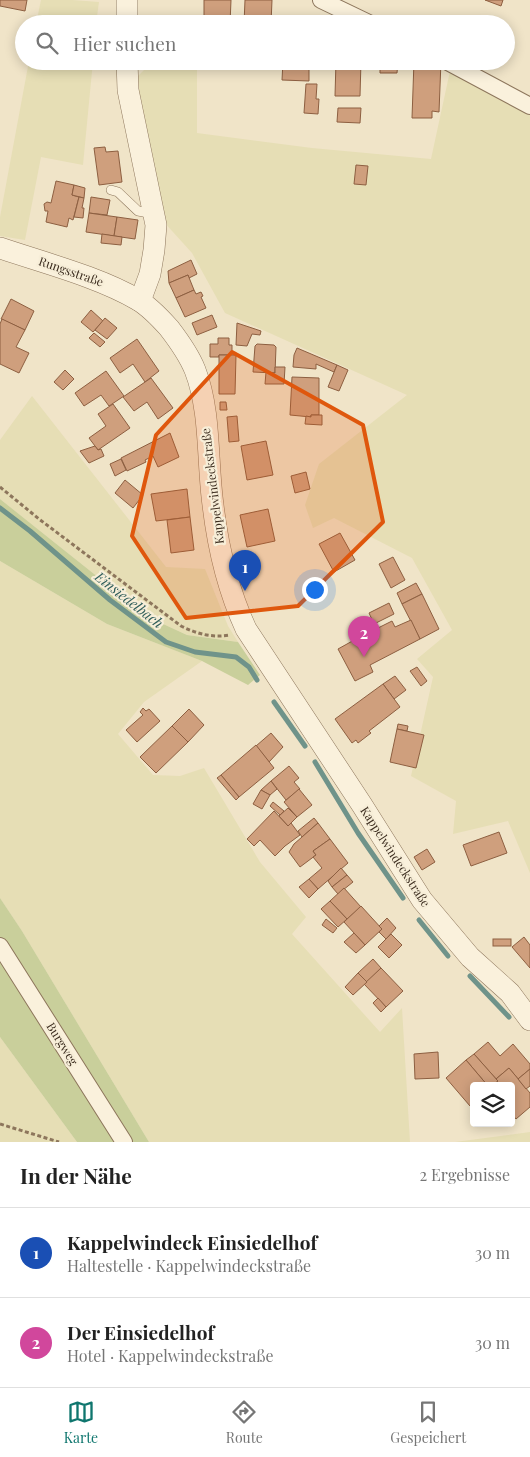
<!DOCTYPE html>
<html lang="de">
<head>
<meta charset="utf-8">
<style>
	:root { --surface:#fff; --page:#f2f2f2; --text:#222; --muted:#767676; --line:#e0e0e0; --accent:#0f766e }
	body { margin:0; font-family:"Playfair Display",serif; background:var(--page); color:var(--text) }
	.controls { position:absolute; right:15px; bottom:15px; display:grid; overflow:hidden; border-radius:5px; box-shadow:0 2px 12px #0003 }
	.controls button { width:45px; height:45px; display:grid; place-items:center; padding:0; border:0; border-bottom:1px solid var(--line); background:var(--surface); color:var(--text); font:25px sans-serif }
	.you { position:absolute; left:314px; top:589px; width:18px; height:18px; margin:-12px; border:4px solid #fff; border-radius:50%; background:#1a73e8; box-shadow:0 0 0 8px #1a73e833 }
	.badge { display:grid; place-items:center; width:32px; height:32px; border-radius:50%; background:var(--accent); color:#fff; font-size:16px; font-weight:700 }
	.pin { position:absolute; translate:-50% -41px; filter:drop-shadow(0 1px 2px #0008) }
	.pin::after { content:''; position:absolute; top:26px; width:18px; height:15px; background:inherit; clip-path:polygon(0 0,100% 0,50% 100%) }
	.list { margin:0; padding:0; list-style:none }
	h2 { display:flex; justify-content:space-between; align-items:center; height:65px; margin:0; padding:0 20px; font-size:21px }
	h2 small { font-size:16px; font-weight:400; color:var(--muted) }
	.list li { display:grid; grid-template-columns:32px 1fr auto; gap:15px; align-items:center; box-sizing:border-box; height:90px; padding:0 20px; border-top:1px solid var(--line) }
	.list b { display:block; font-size:19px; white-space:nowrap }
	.list p { margin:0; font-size:16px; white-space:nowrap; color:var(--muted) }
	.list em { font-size:16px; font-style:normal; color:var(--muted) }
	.icon { flex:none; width:28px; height:28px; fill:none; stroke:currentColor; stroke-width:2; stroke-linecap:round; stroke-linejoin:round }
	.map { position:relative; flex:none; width:530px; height:1142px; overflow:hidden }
	.search { position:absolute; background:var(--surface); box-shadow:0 2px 12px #0003; left:15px; right:15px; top:15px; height:55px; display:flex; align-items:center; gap:12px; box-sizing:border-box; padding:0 18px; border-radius:28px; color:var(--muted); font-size:19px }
	.sheet { height:245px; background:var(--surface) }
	nav { display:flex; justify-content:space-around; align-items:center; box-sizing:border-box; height:70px; border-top:1px solid var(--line); background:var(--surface); font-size:14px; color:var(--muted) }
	nav a { display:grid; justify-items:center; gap:2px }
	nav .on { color:var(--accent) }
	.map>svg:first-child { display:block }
</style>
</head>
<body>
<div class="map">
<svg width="530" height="1142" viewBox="0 0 530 1142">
	<rect width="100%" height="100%" fill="#f0e4c8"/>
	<!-- farmland -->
	<g fill="#e6deb5">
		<path d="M 41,0 L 72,0 L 99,2 L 96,24 L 36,24 Z"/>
		<path d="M 29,61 L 93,61 L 83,165 L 41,157 L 25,240 L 0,236 L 0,217 Z"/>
		<path d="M 150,64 L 197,65 L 197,133 L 312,148 L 431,159 L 450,71 L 530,115 L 530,873 L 508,821 L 453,834 L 456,801 L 411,776 L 433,677 L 417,659 L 452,630 L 412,558 L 334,518 L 313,528 L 305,505 L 319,464 L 407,395 L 225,313 L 192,253 L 163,221 L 128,86 Z"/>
		<path d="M 32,396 L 166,567 L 205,569 L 228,626 L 238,642 L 187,635 L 148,617 L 0,499 L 0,440 Z"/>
		<path d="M 0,561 L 107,624 L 202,661 L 144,702 L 118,734 L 153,775 L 180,776 L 204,768 L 260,862 L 306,917 L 292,934 L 380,1032 L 402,1008 L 410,1142 L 149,1142 L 22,931 L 0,898 Z"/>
		<path d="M 0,1037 L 77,1142 L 0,1142 Z"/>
		<path d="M 530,1132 L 530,1142 L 455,1142 Z"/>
	</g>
	<!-- green -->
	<g fill="#c9cf9b">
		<path d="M 0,499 L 148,617 L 187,635 L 238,642 L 260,675 L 248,685 L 202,661 L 107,624 L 0,561 Z"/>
		<path d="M 0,898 L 22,931 L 149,1142 L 77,1142 L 0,1037 Z"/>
	</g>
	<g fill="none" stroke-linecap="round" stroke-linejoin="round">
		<!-- stream -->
		<g stroke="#6f938a" stroke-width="5">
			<path d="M 0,508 L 30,531 L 110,600 L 166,642 L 195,652 L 236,657 L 249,667 L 257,680"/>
			<path d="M 274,702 L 305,746"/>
			<path d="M 315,762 L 358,833 L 403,898"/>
			<path d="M 419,920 L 448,956"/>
			<path d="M 470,976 L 509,1017"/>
		</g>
	</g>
	<!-- building -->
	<g fill="#cf9f7d" stroke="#8d5f41">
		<path d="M 0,0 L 27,0 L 25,11 L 0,6 Z"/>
		<path d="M 204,0 L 231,0 L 230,24 L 204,24 Z"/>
		<path d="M 245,0 L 272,0 L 271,24 L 244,24 Z"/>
		<path d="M 485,0 L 503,0 L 501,6 Z"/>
		<path d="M 283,61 L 321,61 L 321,69 L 309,69 L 309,81 L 282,80 Z"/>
		<path d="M 336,61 L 361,61 L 360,96 L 335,96 Z"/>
		<path d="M 380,61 L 398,61 L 397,73 L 380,73 Z"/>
		<path d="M 414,61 L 441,61 L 439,112 L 432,111 L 432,118 L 412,118 Z"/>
		<path d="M 306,84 L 317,84 L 316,99 L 319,99 L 318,114 L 304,113 Z"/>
		<path d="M 338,108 L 361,108 L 360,123 L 337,122 Z"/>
		<path d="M 105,147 L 106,152 L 118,151 L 122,182 L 99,185 L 94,148 Z"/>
		<path d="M 356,165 L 368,166 L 366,185 L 354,184 Z"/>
		<path d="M 56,181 L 74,185 L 72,195 L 79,197 L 73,220 L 69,218 L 67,227 L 46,222 L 48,211 L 45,211 L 44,204 L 47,202 L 51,203 Z"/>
		<path d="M 74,185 L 85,188 L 84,198 L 72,195 Z"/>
		<path d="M 79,197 L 84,198 L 82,208 L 84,208 L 83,218 L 74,217 Z"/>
		<path d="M 91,197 L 110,200 L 107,215 L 89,213 Z"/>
		<path d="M 89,213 L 117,217 L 114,236 L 86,232 Z"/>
		<path d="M 117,217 L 138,220 L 135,239 L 114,236 Z"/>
		<path d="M 102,234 L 122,237 L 121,245 L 101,243 Z"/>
		<path d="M 191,260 L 197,274 L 189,278 L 188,275 L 169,283 L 168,271 Z"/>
		<path d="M 188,275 L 194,290 L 176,298 L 169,283 Z"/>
		<path d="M 194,290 L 196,294 L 201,292 L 203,296 L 201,297 L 206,308 L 185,317 L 176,298 Z"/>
		<path d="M 11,299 L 34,311 L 25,330 L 1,319 Z"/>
		<path d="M 91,310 L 103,321 L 93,332 L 81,322 Z"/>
		<path d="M 212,315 L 217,327 L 197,335 L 192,323 Z"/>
		<path d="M 105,318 L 117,328 L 107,339 L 95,330 Z"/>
		<path d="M 2,319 L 25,330 L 16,347 L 29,353 L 19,373 L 0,364 L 0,324 Z"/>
		<path d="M 237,323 L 261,331 L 260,335 L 252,334 L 247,346 L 236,345 Z"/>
		<path d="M 94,333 L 105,342 L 100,347 L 89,338 Z"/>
		<path d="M 218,338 L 229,338 L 229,345 L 232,345 L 232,355 L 219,355 L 219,357 L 210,357 L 210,344 L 218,344 Z"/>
		<path d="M 137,339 L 159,371 L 145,382 L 133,364 L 120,373 L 110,358 Z"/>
		<path d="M 257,344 L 274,345 L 276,347 L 275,373 L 253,372 L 255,346 Z"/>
		<path d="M 297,348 L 337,365 L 334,372 L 316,364 L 316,369 L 293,367 L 294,355 Z"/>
		<path d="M 219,355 L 236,355 L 235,394 L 219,394 Z"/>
		<path d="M 337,365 L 348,370 L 339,391 L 328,387 Z"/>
		<path d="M 275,367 L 285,367 L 284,384 L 265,384 L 266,372 L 275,373 Z"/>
		<path d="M 65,370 L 74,379 L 63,390 L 54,382 Z"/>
		<path d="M 106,371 L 124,396 L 109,406 L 101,395 L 84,406 L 75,393 Z"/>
		<path d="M 292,377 L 319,378 L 319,415 L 311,415 L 311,417 L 290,415 Z"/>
		<path d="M 151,378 L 173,408 L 158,419 L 147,402 L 134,411 L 123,397 Z"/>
		<path d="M 220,402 L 226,402 L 227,410 L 220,410 Z"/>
		<path d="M 113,404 L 130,428 L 98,450 L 89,438 L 106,426 L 98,414 Z"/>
		<path d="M 311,415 L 322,415 L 322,425 L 305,424 L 306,416 L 311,417 Z"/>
		<path d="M 237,416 L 239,441 L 229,442 L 227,417 Z"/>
		<path d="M 170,433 L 179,457 L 158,467 L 153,456 L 145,460 L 146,462 L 127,471 L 121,458 Z"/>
		<path d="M 266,441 L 273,475 L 247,480 L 241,446 Z"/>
		<path d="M 95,446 L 98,450 L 101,449 L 104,456 L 89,463 L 80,451 Z"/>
		<path d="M 121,459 L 126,470 L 115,476 L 110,464 Z"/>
		<path d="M 306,472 L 310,489 L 295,493 L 291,476 Z"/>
		<path d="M 125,480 L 143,495 L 133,508 L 115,493 Z"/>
		<path d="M 187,489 L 190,517 L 156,521 L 151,494 Z"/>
		<path d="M 268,509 L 275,541 L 247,547 L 240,515 Z"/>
		<path d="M 190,517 L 194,550 L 171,553 L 167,520 Z"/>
		<path d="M 340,533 L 355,560 L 334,572 L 319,544 Z"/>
		<path d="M 393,557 L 405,580 L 391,588 L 379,564 Z"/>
		<path d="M 416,583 L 422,594 L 402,604 L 397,593 Z"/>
		<path d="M 422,594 L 439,629 L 420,639 L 402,604 Z"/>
		<path d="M 389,603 L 394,614 L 374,624 L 369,613 Z"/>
		<path d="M 411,620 L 420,639 L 370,665 L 373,672 L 355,681 L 338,649 L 356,639 L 356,636 L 367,630 L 368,633 L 392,621 L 395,627 Z"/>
		<path d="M 417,667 L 427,681 L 421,686 L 410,671 Z"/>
		<path d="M 395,676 L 406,690 L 394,699 L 383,684 Z"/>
		<path d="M 383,684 L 400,707 L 369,731 L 371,733 L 358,743 L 356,740 L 352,743 L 335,719 Z"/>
		<path d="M 143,708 L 146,711 L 149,709 L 160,721 L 137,742 L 126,730 L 143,715 L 140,712 Z"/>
		<path d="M 189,709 L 204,725 L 188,742 L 172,726 Z"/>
		<path d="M 398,724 L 408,726 L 407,731 L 397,729 Z"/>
		<path d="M 172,726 L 188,742 L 156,773 L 140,757 Z"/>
		<path d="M 397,729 L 424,735 L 416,768 L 390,762 Z"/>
		<path d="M 271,733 L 283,747 L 269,762 L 256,746 Z"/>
		<path d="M 256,745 L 274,768 L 239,797 L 221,775 Z"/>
		<path d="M 289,766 L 299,778 L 294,782 L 300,789 L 286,800 L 271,781 Z"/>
		<path d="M 221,775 L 239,797 L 236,800 L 217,778 Z"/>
		<path d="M 271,781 L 277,789 L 270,795 L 261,790 Z"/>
		<path d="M 299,789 L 312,805 L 297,817 L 284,802 Z"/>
		<path d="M 261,790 L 270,795 L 262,809 L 253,804 Z"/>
		<path d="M 273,802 L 284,811 L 280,815 L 270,806 Z"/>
		<path d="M 288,808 L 297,817 L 288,826 L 279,816 Z"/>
		<path d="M 274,811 L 288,826 L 291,823 L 300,835 L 285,846 L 275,856 L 260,840 L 254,846 L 247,839 Z"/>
		<path d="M 314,818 L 318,823 L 302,837 L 298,831 Z"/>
		<path d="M 318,823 L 330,839 L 313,851 L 316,855 L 300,867 L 289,852 L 294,844 Z"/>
		<path d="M 499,832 L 507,853 L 471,866 L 463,845 Z"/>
		<path d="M 330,839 L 348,863 L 318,889 L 309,879 L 322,868 L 313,857 L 316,855 L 313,851 Z"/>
		<path d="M 427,849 L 435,862 L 422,870 L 414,857 Z"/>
		<path d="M 341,868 L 347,875 L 332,887 L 328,881 Z"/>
		<path d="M 347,875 L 353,882 L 338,894 L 332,887 Z"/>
		<path d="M 309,879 L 318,889 L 309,898 L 299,887 Z"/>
		<path d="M 344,888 L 361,907 L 347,919 L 330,901 Z"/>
		<path d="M 330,901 L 347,919 L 338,927 L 321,909 Z"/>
		<path d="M 361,906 L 382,929 L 365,945 L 344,922 Z"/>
		<path d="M 387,918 L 396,928 L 386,939 L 379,932 L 382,929 L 379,926 Z"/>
		<path d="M 326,919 L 337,928 L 333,933 L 322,925 Z"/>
		<path d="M 354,933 L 365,945 L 356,953 L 344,942 Z"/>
		<path d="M 391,934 L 402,945 L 389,958 L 378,947 Z"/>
		<path d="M 524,937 L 530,945 L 530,968 L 512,947 Z"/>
		<rect x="493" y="939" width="18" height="7"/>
		<path d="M 373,959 L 381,968 L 367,982 L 358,973 Z"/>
		<path d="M 381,968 L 403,991 L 386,1007 L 364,984 Z"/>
		<path d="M 358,973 L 367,982 L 353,995 L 345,987 Z"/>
		<path d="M 378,998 L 386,1007 L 381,1012 L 373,1003 Z"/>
		<path d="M 488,1042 L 500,1056 L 513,1044 L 530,1064 L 530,1069 L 518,1079 L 509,1068 L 496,1079 L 474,1054 Z"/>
		<path d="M 438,1052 L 439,1078 L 415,1079 L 414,1054 Z"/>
		<path d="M 474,1054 L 498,1081 L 492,1086 L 488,1086 L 466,1060 Z"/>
		<path d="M 466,1060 L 488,1086 L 474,1086 L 474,1107 L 471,1105 L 470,1106 L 446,1078 Z"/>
		<path d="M 509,1068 L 530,1093 L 530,1107 L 516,1119 L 511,1113 L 511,1086 L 492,1086 L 498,1081 L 496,1079 Z"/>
		<path d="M 530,1069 L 530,1086 L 526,1089 L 518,1079 Z"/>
	</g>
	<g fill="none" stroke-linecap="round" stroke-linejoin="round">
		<!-- service casing -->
		<g stroke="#8d765c" stroke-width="10">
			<path id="service" d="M 111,190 L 118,192 L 138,211 L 154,214"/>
		</g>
		<!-- minor casing -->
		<g stroke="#8d765c" stroke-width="18">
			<g id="minor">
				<path d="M 321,0 L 371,24"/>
				<path d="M 446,61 L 530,106"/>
				<path d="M 0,946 L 124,1142"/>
			</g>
		</g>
		<!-- tertiary casing -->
		<g stroke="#8d765c" stroke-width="22">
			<g id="tertiary">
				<path d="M 127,24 L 127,0"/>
				<path d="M 127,61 L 128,90 L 156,225 L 154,250 L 150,274 L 140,301"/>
				<path d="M 0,248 C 44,263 99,277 138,300 C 150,307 160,318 169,328 C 179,341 189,355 195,370 C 211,411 207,462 213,505 C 218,548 228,590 246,629 L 362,805 L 422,900 L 470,957 L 510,993 L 530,1020"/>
			</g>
		</g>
		<!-- path -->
		<g stroke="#8d765c" stroke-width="3" stroke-dasharray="4 2.5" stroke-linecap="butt">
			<path d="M 0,487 L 39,519 L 181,626 C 197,634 212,638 230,635"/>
			<path d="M 0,1124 L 59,1142"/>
		</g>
		<!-- service -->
		<use href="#service" stroke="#faf1dc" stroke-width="9"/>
		<!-- minor -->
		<use href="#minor" stroke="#faf1dc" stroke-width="16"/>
		<!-- tertiary -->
		<use href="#tertiary" stroke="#faf1dc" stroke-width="21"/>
	</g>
	<!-- marked area -->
	<path fill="#df570d" fill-opacity="0.2" stroke="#df570d" stroke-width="4" stroke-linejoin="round" d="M 232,352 L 363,425 L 383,522 L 298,606 L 186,618 L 132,536 L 156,435 Z"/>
	<g text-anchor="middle" stroke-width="4.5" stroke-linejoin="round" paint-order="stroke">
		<!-- street labels -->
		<g font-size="12" fill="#3d2e20" stroke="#f7eed8">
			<text transform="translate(71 272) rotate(19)" y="4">Rungsstraße</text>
			<text transform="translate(213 486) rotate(-97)" y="4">Kappelwindeckstraße</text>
			<text transform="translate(395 857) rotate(57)" y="4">Kappelwindeckstraße</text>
			<text transform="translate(62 1044) rotate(58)" y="4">Burgweg</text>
		</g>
		<!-- water labels -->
		<g font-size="14" font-style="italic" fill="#2f5d5a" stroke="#f7eed8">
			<text transform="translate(129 600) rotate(38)" y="5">Einsiedelbach</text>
		</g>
	</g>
</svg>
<div class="controls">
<button><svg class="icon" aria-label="layers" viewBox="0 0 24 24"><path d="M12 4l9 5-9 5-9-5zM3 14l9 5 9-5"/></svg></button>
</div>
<div class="you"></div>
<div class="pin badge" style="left:245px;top:591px;background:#1a4fb4">1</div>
<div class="pin badge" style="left:364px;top:657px;background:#d1479c">2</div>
<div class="search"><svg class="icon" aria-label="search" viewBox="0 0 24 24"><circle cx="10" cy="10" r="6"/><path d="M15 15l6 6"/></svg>Hier suchen</div>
</div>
<section class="sheet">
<h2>In der Nähe<small>2 Ergebnisse</small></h2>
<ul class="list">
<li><span class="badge" style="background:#1a4fb4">1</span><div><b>Kappelwindeck Einsiedelhof</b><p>Haltestelle · Kappelwindeckstraße</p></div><em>30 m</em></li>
<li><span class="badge" style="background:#d1479c">2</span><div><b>Der Einsiedelhof</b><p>Hotel · Kappelwindeckstraße</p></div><em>30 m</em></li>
</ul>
</section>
<nav>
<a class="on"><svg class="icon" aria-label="map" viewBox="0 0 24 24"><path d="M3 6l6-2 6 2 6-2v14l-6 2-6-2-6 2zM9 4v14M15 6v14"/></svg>Karte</a>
<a><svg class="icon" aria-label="directions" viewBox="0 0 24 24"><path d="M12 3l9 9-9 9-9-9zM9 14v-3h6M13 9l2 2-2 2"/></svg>Route</a>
<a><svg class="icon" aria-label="saved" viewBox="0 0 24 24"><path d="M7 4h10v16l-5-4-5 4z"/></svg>Gespeichert</a>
</nav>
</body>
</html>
